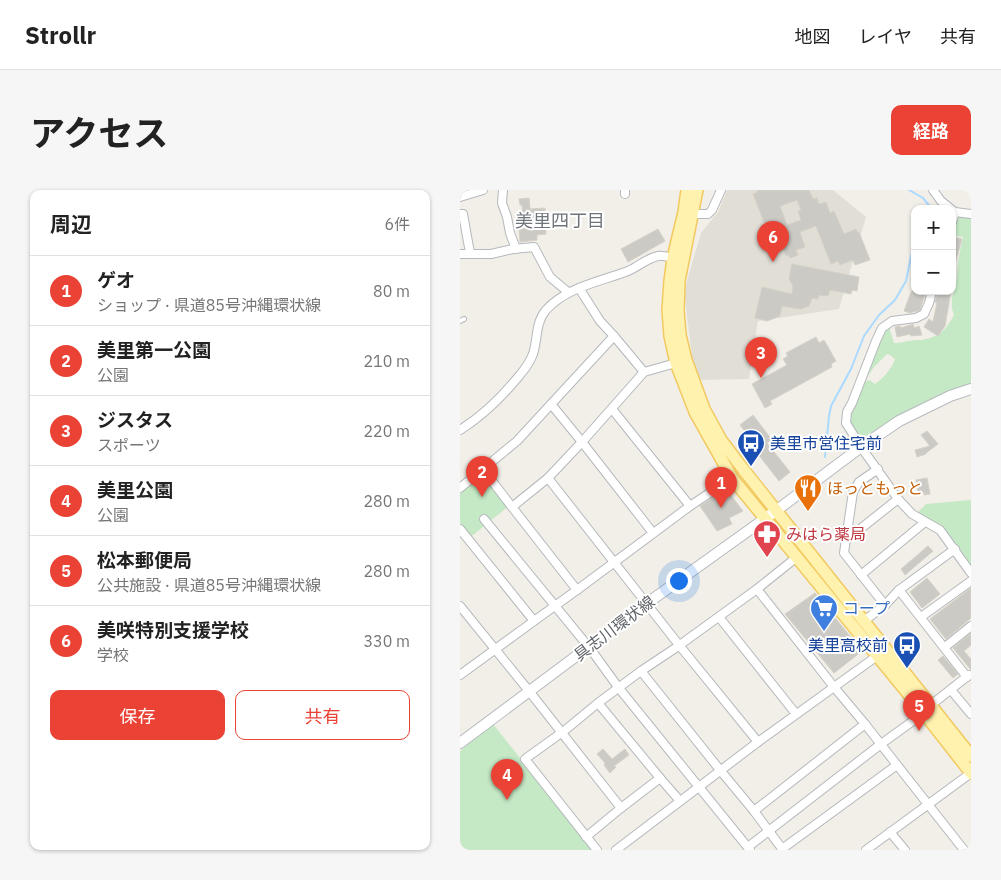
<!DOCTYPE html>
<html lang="ja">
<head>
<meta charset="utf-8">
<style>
	:root { --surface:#fff; --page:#f6f6f6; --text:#222; --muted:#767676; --line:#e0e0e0; --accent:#ea4335 }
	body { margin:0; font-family:"IBM Plex Sans","Noto Sans JP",sans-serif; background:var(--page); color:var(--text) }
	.controls { position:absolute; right:15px; top:15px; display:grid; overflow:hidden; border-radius:10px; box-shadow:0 1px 4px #0004 }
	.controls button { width:45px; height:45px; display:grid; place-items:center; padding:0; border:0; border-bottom:1px solid var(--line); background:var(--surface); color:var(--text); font:25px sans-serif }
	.you { position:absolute; left:218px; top:390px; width:18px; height:18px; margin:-12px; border:4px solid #fff; border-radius:50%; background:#1a73e8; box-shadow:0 0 0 8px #1a73e833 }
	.badge { display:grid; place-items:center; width:32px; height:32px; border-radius:50%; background:var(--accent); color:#fff; font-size:16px; font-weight:700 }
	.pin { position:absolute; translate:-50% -41px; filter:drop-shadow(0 1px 2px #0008) }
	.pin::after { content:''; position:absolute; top:26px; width:18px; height:15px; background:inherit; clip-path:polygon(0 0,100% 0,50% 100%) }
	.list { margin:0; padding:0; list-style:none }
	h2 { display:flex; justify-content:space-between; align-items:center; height:65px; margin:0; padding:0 20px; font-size:21px }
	h2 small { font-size:16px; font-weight:400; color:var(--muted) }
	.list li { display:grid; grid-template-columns:32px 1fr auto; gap:15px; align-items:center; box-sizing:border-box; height:70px; padding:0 20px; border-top:1px solid var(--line) }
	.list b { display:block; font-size:19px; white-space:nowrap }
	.list p { margin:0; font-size:16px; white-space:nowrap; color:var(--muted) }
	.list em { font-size:16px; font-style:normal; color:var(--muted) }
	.actions { display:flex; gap:10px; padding:15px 20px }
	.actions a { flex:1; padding:11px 0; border:1px solid var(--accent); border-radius:10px; text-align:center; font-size:18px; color:var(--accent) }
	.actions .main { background:var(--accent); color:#fff }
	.map { position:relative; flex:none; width:511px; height:660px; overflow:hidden; border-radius:10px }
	header { display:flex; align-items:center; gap:30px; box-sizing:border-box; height:70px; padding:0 25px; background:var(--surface); border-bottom:1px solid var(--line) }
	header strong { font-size:24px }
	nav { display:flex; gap:28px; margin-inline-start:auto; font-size:18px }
	.intro { display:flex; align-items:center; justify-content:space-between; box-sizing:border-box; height:120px; padding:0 30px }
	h1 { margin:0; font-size:35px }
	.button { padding:12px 22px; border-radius:10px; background:var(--accent); color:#fff; font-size:18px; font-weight:700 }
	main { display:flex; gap:30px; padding:0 30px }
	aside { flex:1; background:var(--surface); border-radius:10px; box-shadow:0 1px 4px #0004 }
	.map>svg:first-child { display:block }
</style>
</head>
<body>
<header>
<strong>Strollr</strong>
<nav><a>地図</a><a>レイヤ</a><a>共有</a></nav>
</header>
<div class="intro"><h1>アクセス</h1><a class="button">経路</a></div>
<main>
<aside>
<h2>周辺<small>6件</small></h2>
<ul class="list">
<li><span class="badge">1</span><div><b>ゲオ</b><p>ショップ · 県道85号沖縄環状線</p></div><em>80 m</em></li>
<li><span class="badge">2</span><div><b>美里第一公園</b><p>公園</p></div><em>210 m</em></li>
<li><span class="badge">3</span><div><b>ジスタス</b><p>スポーツ</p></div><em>220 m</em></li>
<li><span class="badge">4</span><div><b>美里公園</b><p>公園</p></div><em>280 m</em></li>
<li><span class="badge">5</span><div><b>松本郵便局</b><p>公共施設 · 県道85号沖縄環状線</p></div><em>280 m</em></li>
<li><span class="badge">6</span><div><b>美咲特別支援学校</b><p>学校</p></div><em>330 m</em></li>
</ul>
<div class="actions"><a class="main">保存</a><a>共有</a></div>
</aside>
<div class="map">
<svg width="511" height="660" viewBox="0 0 511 660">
	<rect width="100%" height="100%" fill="#f1efe8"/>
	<!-- education -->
	<path fill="#e1ded6" d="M 267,0 L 373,0 L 406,27 L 379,119 L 298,131 L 289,189 L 235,190 L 224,101 L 241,43 L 258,22 Z"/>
	<!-- green -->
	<g fill="#c5e8c5">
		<path d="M 495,22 L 511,24 L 511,199 L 490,206 L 401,257 L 386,233 L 399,195 L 409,190 L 415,194 C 422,190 433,177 435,169 L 430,165 L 427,164 L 414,177 L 407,187 L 403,186 L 428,134 L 434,153 C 441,153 443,152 449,151 C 453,150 457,150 461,150 C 480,147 485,141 494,125 C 488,110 496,100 497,86 C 498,72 500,60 503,47 L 492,45 L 492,32 Z"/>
		<path d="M 23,279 L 50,315 L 8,349 L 0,339 L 0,298 Z"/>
		<path d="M 511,310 L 511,379 L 487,344 L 457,323 L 466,314 Z"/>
		<path d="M 33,534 L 133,660 L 0,660 L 0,561 Z"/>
	</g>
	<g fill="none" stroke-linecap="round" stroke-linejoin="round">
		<!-- stream -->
		<g stroke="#aadaff" stroke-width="2">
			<path d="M 449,0 L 463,8 L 472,19"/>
			<path d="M 365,267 L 369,226 L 371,216 L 391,179 L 404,146 L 419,125 L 435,110 L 446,91 L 455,47"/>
		</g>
	</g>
	<!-- building -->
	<g fill="#cccac5" stroke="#d6d1c6" fill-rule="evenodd">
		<path d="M 297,0 L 349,0 L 353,9 L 357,8 L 359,14 L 366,12 L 370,23 L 374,21 L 384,44 L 396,39 L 398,43 L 399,42 L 410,70 L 395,75 L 393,70 L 380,75 L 378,71 L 371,74 L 356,36 L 340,42 L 345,57 L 336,60 L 338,65 L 330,68 L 329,65 L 326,66 L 318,43 L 315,44 L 313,37 L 307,40 L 293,4 L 298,2 ZM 337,10 L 341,20 L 338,21 L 341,30 L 327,35 L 320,16 Z"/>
		<path d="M 69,8 L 70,19 L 85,18 L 86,44 L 77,45 L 77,50 L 60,52 L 59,39 L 62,39 L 61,28 L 63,28 L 62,15 L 60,15 L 59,9 Z"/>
		<path d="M 198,39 L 205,51 L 168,72 L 161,59 Z"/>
		<path d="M 493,47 L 502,49 L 494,77 L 492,77 L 492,51 Z"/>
		<path d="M 332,74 L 399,87 L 397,101 L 392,100 L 391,104 L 370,100 L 368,106 L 359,105 L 358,109 L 352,108 L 349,116 L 340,119 L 322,116 L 320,126 L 307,131 L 295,128 L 302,97 L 332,104 L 333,96 L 329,89 Z"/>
		<path d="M 452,101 L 466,101 L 460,120 L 450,123 L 444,121 L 451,102 L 452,103 Z"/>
		<path d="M 478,101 L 491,101 L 485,136 L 478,146 L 464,137 L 469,129 L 473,132 L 477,113 L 475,112 Z"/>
		<path d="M 453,134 L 454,138 L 459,136 L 462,145 L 451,146 L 450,144 L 437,147 L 435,137 L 440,136 L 441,138 Z"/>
		<path d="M 356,147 L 359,153 L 364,150 L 376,171 L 371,174 L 372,177 L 310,211 L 312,214 L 305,218 L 292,194 L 327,175 L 323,169 L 328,166 L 326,163 Z"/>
		<path d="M 293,225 L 312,250 L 307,253 L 330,282 L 319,291 L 298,264 L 301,262 L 280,235 Z"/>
		<path d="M 467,241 L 478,254 L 466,263 L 466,264 L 457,267 L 455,260 L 470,256 L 461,245 Z"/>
		<path d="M 467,288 L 470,304 L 464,305 L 464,302 L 458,303 L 456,290 Z"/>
		<path d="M 266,299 L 283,321 L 269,328 L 272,334 L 257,341 L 240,316 Z"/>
		<path d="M 468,356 L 473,361 L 445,385 L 441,379 Z"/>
		<path d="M 467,388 L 480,404 L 462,418 L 450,402 Z"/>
		<path d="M 511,398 L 511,428 L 486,449 L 470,429 Z"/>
		<path d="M 355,403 L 402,461 L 374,483 L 325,424 Z"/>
		<path d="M 511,443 L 511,455 L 504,461 L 511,469 L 511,480 L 493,458 Z"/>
		<path d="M 483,466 L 498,484 L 493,488 L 478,470 Z"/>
		<path d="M 143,559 L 152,569 L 165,559 L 169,565 L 154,576 L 156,577 L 150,583 L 144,575 L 145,573 L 137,564 Z"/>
	</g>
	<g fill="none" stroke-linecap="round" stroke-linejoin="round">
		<!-- service casing -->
		<g stroke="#b5b8bc" stroke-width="6">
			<path id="service" d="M 0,131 L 4,129"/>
		</g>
		<!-- minor casing -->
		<g stroke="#b5b8bc" stroke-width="10">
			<g id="minor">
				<path d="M 43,0 L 42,13 L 47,27 L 50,43 L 56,59"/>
				<path d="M 165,0 L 165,4"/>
				<path d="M 473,0 L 481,11 L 491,19"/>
				<path d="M 0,7 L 23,0"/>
				<path d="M 492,20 L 495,22 L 511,24"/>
				<path d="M 0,24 L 3,24 L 10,63"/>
				<path d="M 233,24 L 248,24 L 252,20 L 261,0"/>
				<path d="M 492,32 L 495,22"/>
				<path d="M 0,64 L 31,64 L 53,59 L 74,57 L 90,87 L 108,102"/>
				<path d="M 119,98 L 140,131 L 154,146 L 184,182"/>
				<path d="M 472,101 L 469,113 L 464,124 L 456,128 L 432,131 L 422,138 L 416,151 L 392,213 L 387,222 L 386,233 L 401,257 L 438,309 L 452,324 L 480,340 L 511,383"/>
				<path d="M 91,214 L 122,252 L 193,343"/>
				<path d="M 152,219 L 230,316 L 117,400 L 52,317 L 23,279 L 57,251 L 154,146"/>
				<path d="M 0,240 C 24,225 41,208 59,186 C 65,179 70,172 73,164 C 78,149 75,133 86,120 C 107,97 139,92 168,81 C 178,77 187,68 198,66 C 203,65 209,67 213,68"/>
				<path d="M 418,279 L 399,292 L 393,302 L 384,363 L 425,415"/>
				<path d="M 88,288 L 219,455 L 298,552"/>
				<path d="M 0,298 L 23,279"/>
				<path d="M 230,316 L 272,288"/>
				<path d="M 52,317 L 88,288 L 122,252 L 184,182 L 216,173"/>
				<path d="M 24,329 L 132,461 L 158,497 L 290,660"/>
				<path d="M 0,339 L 74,431 L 0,485"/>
				<path d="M 385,351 L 438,309"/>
				<path d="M 401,385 L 465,332"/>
				<path d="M 297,399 L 337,367"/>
				<path d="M 439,400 L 507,487"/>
				<path d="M 0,416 L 69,501 L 161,618"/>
				<path d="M 259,427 L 336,524"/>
				<path d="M 461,427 L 511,391"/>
				<path d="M 74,431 L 117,400"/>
				<path d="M 404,431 L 425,415 L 439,400 L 495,359"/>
				<path d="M 485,457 L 511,436"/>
				<path d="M 491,500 L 511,524"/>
				<path d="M 138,513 L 181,481 L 217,457 L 297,399 L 374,497 L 405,534 L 294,621 L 260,580 L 181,481"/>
				<path d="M 471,515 L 509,485"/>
				<path d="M 405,534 L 437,575"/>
				<path d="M 200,588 L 220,611"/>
				<path d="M 294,621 L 323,660"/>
				<path d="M 430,642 L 445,660"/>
				<path d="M 126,647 L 161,618 L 200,588 L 138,513 L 104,541 L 65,569 L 137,660"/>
				<path d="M 288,657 L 421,554 L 464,523"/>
				<path d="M 322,659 L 437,575 L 504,660"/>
				<path d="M 156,660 L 298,552 L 417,466"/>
				<path d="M 406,660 L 511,583"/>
			</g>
		</g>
		<!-- secondary casing -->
		<g stroke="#b6babf" stroke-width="12">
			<path id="secondary" d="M 0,553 L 186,414 L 317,320 L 401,257 L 439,231 L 490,206 L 511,199"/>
		</g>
		<!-- primary casing -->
		<g stroke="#f2c960" stroke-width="14">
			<g id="primary">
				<path d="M 227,0 L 224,22 L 213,68 L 210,91 L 208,120 L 210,146 L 216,173 L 235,222 L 272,288 L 464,523 L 511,583"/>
				<path d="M 237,0 L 219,91 L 218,120 L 220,145 L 226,170 L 244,219 L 261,250 L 283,279 L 511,566"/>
			</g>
		</g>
		<!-- service -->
		<use href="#service" stroke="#fff" stroke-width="4"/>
		<!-- minor -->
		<use href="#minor" stroke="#fff" stroke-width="8"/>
		<!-- secondary -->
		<use href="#secondary" stroke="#fff" stroke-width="10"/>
		<!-- primary -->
		<use href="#primary" stroke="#fff2af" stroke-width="11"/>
	</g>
	<!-- icons -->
	<defs>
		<g id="bus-pin" transform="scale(1.4375)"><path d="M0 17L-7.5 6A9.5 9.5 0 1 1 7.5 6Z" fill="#1a4fb4" stroke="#fff"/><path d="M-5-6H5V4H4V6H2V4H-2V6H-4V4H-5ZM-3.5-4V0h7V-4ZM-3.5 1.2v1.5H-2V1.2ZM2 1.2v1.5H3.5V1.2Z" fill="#fff"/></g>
		<g id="restaurant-pin" transform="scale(1.4375)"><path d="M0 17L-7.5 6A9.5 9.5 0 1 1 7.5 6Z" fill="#e8710a" stroke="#fff"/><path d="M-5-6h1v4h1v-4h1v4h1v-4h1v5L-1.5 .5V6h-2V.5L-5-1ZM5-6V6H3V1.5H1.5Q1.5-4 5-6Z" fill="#fff"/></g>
		<g id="pharmacy-pin" transform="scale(1.4375)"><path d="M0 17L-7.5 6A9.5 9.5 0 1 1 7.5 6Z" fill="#e0444e" stroke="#fff"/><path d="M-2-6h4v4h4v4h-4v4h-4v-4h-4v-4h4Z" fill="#fff"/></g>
		<g id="supermarket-pin" transform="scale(1.4375)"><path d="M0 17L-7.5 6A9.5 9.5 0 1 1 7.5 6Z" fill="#3f7fe0" stroke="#fff"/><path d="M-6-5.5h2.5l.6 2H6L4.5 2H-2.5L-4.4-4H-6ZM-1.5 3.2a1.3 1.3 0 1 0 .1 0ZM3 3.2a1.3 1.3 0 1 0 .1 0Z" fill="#fff"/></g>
	</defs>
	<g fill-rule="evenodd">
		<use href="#bus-pin" x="291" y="253"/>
		<use href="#restaurant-pin" x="348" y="298"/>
		<use href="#pharmacy-pin" x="307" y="344"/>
		<use href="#supermarket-pin" x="364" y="418"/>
		<use href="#bus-pin" x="447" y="455"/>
	</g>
	<g text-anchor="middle" stroke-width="4" stroke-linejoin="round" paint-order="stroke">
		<!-- transit labels -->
		<g font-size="16" fill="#164399" stroke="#fff" text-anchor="start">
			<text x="310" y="259">美里市営住宅前</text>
			<text x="428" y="461" text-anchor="end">美里高校前</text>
		</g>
		<!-- food labels -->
		<g font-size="16" fill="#c56008" stroke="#fff" text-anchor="start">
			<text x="367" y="304">ほっともっと</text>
		</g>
		<!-- health labels -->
		<g font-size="16" fill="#be3a42" stroke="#fff" text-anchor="start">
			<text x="326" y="350">みはら薬局</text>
		</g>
		<!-- shop labels -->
		<g font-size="16" fill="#366cbe" stroke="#fff" text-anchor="start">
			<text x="383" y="424">コープ</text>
		</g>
		<!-- street labels -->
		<g font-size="16" fill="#5f6368" stroke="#fff">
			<text transform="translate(154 438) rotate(-37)" y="6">具志川環状線</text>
		</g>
		<!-- neighbourhood labels -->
		<g font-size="18" fill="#70757a" stroke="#fff">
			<text x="100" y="37">美里四丁目</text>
		</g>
	</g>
</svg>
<div class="controls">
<button>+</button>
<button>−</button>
</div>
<div class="you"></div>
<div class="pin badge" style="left:261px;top:318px">1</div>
<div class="pin badge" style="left:22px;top:307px">2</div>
<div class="pin badge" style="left:301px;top:188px">3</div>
<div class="pin badge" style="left:47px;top:610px">4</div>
<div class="pin badge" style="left:459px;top:541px">5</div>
<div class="pin badge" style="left:313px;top:72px">6</div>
</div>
</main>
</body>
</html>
